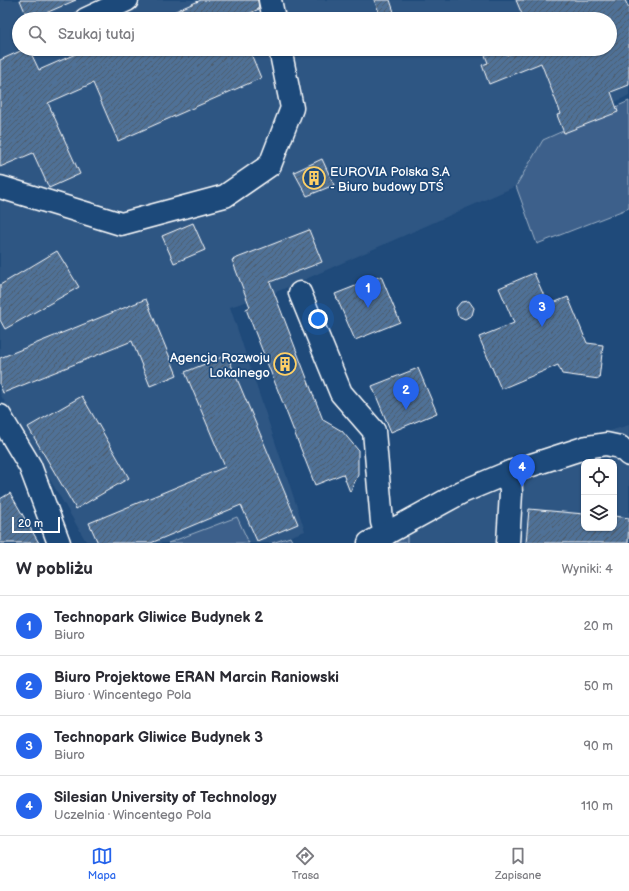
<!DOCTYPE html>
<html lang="pl">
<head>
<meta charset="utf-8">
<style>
	:root { --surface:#fff; --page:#f7f7f7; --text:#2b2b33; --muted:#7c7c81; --line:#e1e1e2; --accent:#2563eb }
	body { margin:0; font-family:"Balsamiq Sans",sans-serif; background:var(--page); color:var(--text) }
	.controls { position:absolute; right:12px; bottom:12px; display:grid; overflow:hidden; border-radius:8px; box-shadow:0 1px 3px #0004 }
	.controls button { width:36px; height:36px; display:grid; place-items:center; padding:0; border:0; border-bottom:1px solid var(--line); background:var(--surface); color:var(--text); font:20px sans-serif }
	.scale { position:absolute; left:12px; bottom:10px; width:48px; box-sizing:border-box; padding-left:4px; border:2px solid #fff; border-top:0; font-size:11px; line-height:14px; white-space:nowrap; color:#fff; -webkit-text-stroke:3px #1f4a7a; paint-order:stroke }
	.you { position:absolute; left:318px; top:319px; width:14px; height:14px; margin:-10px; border:3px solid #fff; border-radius:50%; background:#1a73e8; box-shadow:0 0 0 6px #1a73e833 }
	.badge { display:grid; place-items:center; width:26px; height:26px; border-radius:50%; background:var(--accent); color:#fff; font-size:13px; font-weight:700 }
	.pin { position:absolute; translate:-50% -33px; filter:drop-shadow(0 1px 2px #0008) }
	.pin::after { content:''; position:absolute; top:21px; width:14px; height:12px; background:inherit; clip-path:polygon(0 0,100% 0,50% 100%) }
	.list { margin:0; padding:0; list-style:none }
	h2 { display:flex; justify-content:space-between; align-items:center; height:52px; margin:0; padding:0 16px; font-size:17px }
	h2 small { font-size:13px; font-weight:400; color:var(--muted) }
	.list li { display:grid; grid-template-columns:26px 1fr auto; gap:12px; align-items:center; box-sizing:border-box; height:60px; padding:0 16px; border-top:1px solid var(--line) }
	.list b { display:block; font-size:15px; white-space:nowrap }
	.list p { margin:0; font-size:13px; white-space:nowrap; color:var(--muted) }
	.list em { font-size:13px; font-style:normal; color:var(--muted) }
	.icon { flex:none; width:22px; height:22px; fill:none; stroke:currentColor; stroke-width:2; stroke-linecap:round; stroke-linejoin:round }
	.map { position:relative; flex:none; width:629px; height:543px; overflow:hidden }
	.search { position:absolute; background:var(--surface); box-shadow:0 1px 3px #0004; left:12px; right:12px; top:12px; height:44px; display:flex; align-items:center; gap:10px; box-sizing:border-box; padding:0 14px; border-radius:22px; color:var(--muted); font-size:15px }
	.sheet { height:292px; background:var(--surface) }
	nav { display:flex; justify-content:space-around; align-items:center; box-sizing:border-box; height:56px; border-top:1px solid var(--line); background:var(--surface); font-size:11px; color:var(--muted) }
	nav a { display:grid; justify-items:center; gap:2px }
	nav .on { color:var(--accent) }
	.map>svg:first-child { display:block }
</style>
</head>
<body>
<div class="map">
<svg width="629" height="543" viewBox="0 0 629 543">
	<defs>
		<pattern id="forest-crowns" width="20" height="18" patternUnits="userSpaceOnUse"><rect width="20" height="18" fill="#3c618b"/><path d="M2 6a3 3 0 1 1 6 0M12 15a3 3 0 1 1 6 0" fill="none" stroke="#59799c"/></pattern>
		<pattern id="building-hatch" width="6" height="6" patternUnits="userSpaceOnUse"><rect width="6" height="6" fill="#507197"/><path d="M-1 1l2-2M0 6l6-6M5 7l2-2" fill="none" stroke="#4e5b6a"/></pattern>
	</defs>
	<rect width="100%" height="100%" fill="#1f4a7a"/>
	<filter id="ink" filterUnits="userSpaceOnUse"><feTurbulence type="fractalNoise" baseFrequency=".025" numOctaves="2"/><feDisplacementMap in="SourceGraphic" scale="8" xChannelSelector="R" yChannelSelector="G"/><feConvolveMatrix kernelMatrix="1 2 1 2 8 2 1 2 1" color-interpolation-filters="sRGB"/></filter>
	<g filter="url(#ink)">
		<!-- built -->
		<g fill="#2e5683" fill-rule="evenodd">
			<path d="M 0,0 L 629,0 L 629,95 L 543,140 L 516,186 L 281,290 L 230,307 L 305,531 L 272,543 L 249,543 L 237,517 L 168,543 L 87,543 L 0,394 ZM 19,19 L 610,19 L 610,49 L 19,49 Z"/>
			<path d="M 629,425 L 629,543 L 407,543 L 408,512 L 519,459 ZM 584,462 L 614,462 L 614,528 L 584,528 Z"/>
		</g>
		<!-- green -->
		<g fill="#3c618b" stroke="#9eb0c5">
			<path d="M 629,101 L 629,208 L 537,244 L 516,186 L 543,140 Z"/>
			<path d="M 237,517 L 249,543 L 168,543 Z"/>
			<path d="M 290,537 L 293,543 L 272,543 Z"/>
		</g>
		<!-- forest -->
		<path fill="url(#forest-crowns)" stroke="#9eb0c5" d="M 407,534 L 407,543 L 391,543 Z"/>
		<!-- building -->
		<g fill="url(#building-hatch)" stroke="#fff">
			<path d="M 20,0 L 76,0 L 32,19 L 28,19 Z"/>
			<path d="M 201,0 L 258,0 L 259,9 L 237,19 L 157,19 Z"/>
			<path d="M 374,0 L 390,0 L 395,15 L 382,19 Z"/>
			<path d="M 516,0 L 625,0 L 629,9 L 629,85 L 611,92 L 618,112 L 564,133 L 557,115 L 561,114 L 541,63 L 489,84 L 482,65 L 488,63 L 485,55 L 501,49 L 505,49 L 507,55 L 524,49 L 610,49 L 610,19 L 524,19 Z"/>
			<path d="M 25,49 L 29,49 L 39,70 L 87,49 L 249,49 L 261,78 L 118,141 L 93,83 L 48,103 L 80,174 L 49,188 L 33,153 L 0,167 L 0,60 Z"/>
			<path d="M 322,159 L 334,185 L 307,196 L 294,172 Z"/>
			<path d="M 193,223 L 205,250 L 174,263 L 162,236 Z"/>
			<path d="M 309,230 L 322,262 L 270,282 L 323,420 L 342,431 L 358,450 L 358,475 L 350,492 L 343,474 L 315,485 L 246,309 L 250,307 L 232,260 Z"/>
			<path d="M 57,251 L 79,287 L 5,329 L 0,320 L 0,285 Z"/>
			<path d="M 534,273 L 548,305 L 568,297 L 587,343 L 603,345 L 599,379 L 562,374 L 558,365 L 501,389 L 479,337 L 514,323 L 499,288 Z"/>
			<path d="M 381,276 L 400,322 L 355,340 L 335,294 Z"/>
			<path d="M 146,299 L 177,375 L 150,386 L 132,341 L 3,393 L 0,385 L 0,358 Z"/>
			<path d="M 469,301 L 474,308 L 472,315 L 465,319 L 458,316 L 456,308 L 461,302 Z"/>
			<path d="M 227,355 L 298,524 L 257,541 L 241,505 L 151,543 L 98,543 L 89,523 L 225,467 L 185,372 Z"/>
			<path d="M 418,368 L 437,413 L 391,432 L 372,386 Z"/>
			<path d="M 82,396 L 129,478 L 76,509 L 28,427 Z"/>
			<path d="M 10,493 L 39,543 L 0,543 L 0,499 Z"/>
			<path d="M 529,509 L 584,514 L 584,528 L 614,528 L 614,516 L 629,518 L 628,543 L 526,543 Z"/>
		</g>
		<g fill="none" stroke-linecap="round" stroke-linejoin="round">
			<!-- minor casing -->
			<g stroke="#fff" stroke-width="25">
				<g id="minor">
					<path d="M 270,0 L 274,19"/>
					<path d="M 86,19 L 127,0"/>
					<path d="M 0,187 L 121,224 L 225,196 L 270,165 L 292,108 L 280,49"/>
					<path d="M 300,293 L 341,393 L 374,431 L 382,522 L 386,534"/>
					<path d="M 0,416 L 30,466 L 59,543"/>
					<path d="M 369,543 L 462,492 L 510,472 L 587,447 L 606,444 L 620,447 L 629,455"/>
					<path d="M 508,543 L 511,493 L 510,472"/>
				</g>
			</g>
			<!-- minor -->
			<use href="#minor" stroke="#1f4a7a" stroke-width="22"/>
		</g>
	</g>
	<!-- icons -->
	<defs>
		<g id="building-ring" transform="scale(1.15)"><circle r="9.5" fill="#1f4a7a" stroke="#ffd166" stroke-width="1.5"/><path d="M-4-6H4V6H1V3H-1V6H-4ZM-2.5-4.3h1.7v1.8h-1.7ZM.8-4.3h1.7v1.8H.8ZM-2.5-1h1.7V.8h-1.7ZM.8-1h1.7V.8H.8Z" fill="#ffd166"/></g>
	</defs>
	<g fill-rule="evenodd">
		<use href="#building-ring" x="314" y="178"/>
		<use href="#building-ring" x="285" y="364"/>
	</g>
	<g text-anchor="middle" stroke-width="3.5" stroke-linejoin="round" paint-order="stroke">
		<!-- poi labels -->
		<g font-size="13" fill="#fff" stroke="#1f4a7a" text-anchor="start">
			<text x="330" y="176">EUROVIA Polska S.A<tspan x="330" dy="15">- Biuro budowy DTŚ</tspan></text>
			<text x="270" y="362" text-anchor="end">Agencja Rozwoju<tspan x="270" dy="15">Lokalnego</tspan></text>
		</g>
	</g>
</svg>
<div class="controls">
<button><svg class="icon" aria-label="locate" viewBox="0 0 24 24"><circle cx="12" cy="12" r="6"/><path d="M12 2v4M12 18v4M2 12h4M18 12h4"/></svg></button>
<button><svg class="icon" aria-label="layers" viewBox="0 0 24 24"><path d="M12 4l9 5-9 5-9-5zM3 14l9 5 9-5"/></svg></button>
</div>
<div class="scale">20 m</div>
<div class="you"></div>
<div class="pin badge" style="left:368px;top:308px">1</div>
<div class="pin badge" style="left:406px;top:410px">2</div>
<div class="pin badge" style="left:542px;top:327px">3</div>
<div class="pin badge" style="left:522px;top:487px">4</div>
<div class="search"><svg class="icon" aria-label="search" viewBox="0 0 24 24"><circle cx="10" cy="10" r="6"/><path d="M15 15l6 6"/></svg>Szukaj tutaj</div>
</div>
<section class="sheet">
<h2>W pobliżu<small>Wyniki: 4</small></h2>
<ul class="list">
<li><span class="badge">1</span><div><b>Technopark Gliwice Budynek 2</b><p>Biuro</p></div><em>20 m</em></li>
<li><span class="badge">2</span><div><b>Biuro Projektowe ERAN Marcin Raniowski</b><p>Biuro · Wincentego Pola</p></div><em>50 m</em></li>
<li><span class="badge">3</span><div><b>Technopark Gliwice Budynek 3</b><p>Biuro</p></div><em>90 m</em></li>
<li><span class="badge">4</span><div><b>Silesian University of Technology</b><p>Uczelnia · Wincentego Pola</p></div><em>110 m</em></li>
</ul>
</section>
<nav>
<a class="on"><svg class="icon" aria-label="map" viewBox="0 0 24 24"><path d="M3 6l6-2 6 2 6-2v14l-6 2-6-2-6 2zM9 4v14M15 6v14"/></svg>Mapa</a>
<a><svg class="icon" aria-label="directions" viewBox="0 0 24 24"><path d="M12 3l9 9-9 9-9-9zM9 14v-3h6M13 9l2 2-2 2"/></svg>Trasa</a>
<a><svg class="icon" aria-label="saved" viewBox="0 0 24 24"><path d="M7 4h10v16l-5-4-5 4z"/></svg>Zapisane</a>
</nav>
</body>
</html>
